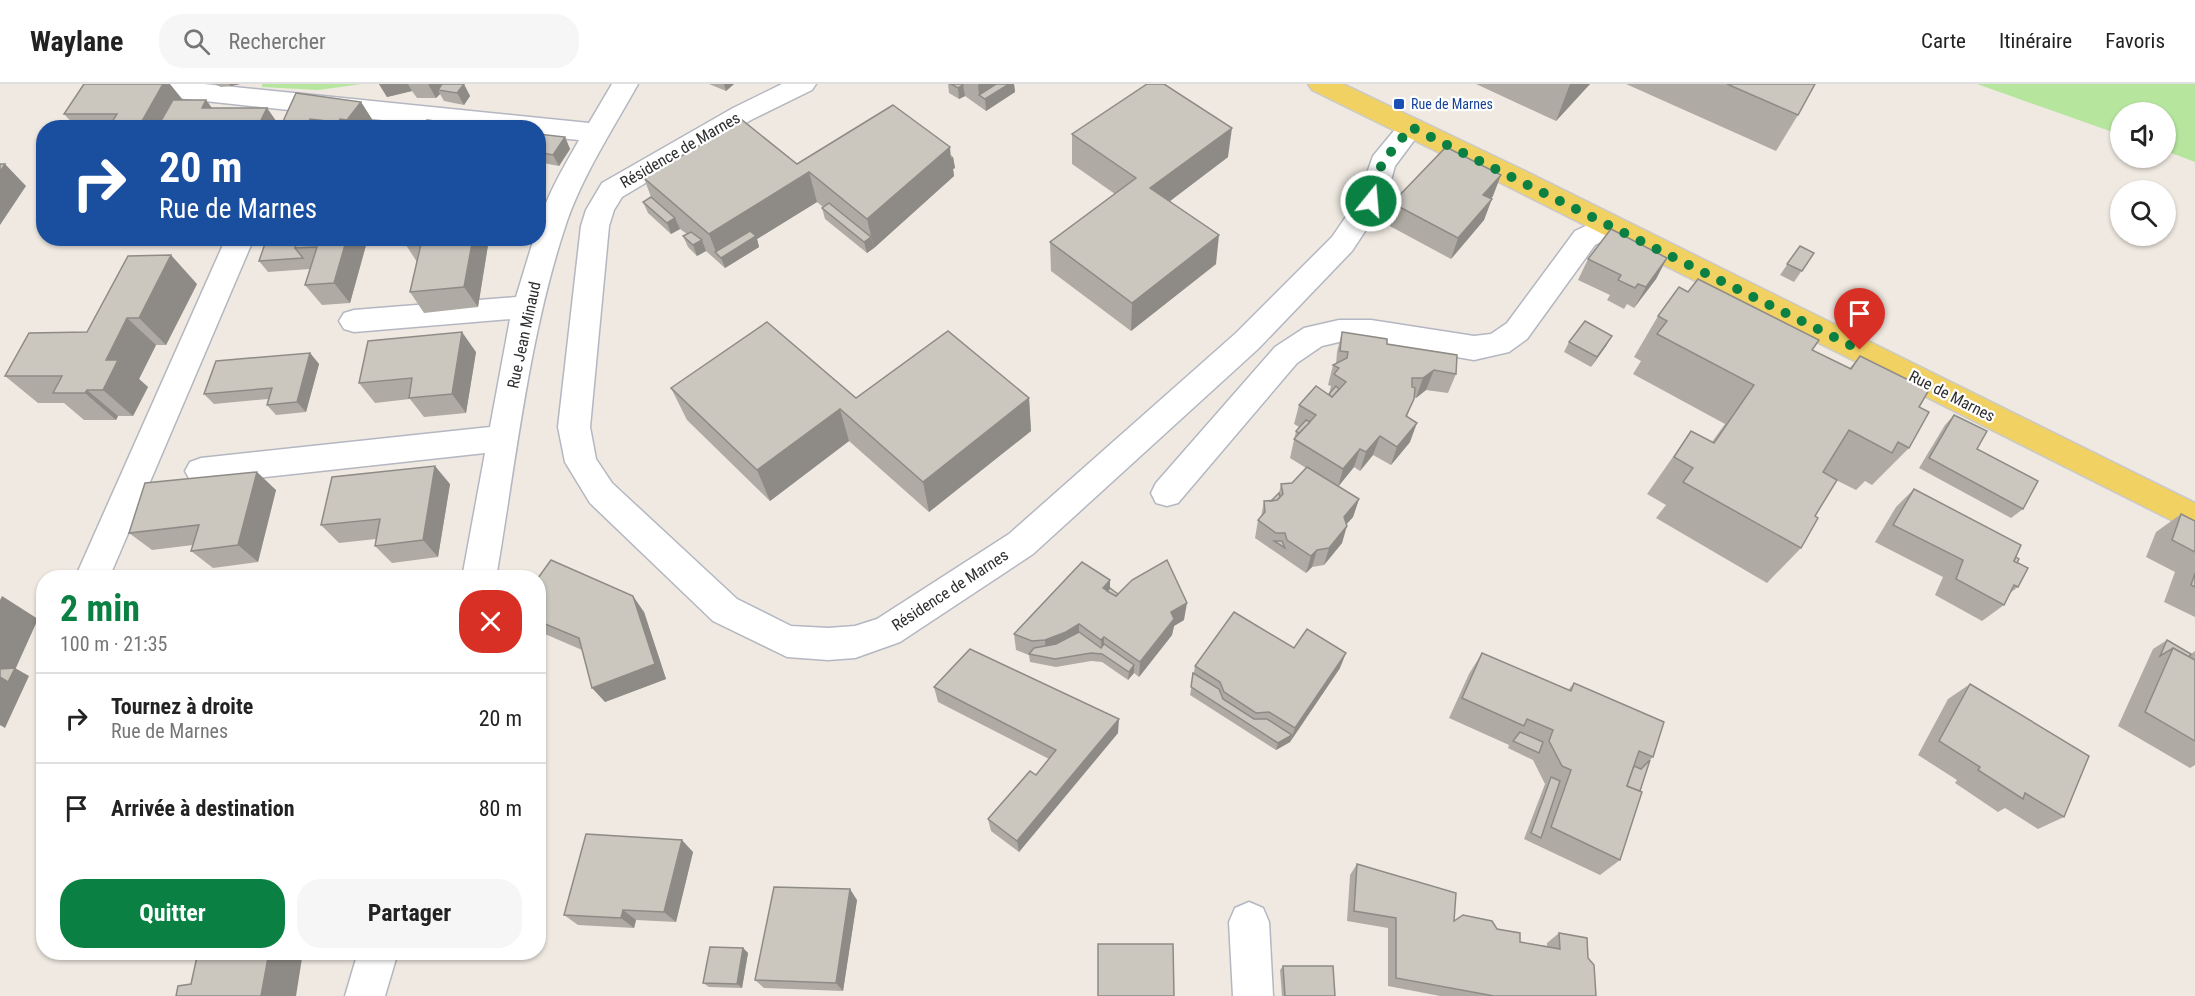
<!DOCTYPE html>
<html lang="fr">
<meta charset="utf-8">
<style>
:root{--surface:#fff;--page:#f6f6f6;--text:#222;--muted:#767676;--line:#e0e0e0;--accent:#0b8043}
body{margin:0;font-family:"Roboto Condensed",sans-serif;background:var(--page);color:var(--text);height:100vh;display:flex;flex-direction:column;font-size:22px;white-space:nowrap}
*{box-sizing:border-box;margin:0}
p{font-size:20px;color:var(--muted)}
.icon{flex:none;width:33px;height:33px;fill:none;stroke:currentColor;stroke-width:2;stroke-linecap:round;stroke-linejoin:round}
.map{position:relative;flex:1;overflow:hidden}
.side{position:absolute;left:36px;top:486px;width:510px;height:390px;display:flex;flex-direction:column;background:var(--surface);border-radius:24px;box-shadow:0 2px 4px #0004}
.side>*{flex:none}
.top-card{position:absolute;left:36px;top:36px;width:510px;height:126px;border-radius:24px;box-shadow:0 2px 4px #0004;background:#1a4fa0;color:#fff;overflow:hidden}
.controls{position:absolute;left:2110px;top:18px;display:grid;gap:12px}
.controls a{display:grid;place-items:center;width:66px;height:66px;border-radius:50%;background:var(--surface);box-shadow:0 2px 4px #0004;font-size:30px}
.pin{position:absolute;display:grid;place-items:center;width:51px;height:51px;color:#fff;margin:-62px -26px;border-radius:50% 50% 50% 0;rotate:-45deg;box-shadow:0 0 6px #0007}
.pin .icon{rotate:45deg}
.me{position:absolute;width:66px;margin:-33px;rotate:17deg;stroke-linejoin:round;filter:drop-shadow(0 0 4px #0008)}
.turn{display:flex;align-items:center;gap:21px;height:126px;padding:0 24px;font-size:27px}
.turn .icon{width:78px;height:78px;stroke-width:2.5}
.turn b{display:block;font-size:42px;line-height:51px}
.round{display:grid;place-items:center;flex:none;width:63px;height:63px;border-radius:24px;background:var(--page)}
.head{display:flex;align-items:center;justify-content:space-between;height:102px;padding:0 24px}
h1{font-size:36px;font-weight:700;line-height:45px;color:var(--accent)}
.cta{display:flex;gap:12px;margin-top:auto;padding:12px 24px}
.cta a{flex:1;height:69px;border-radius:24px;background:var(--accent);color:#fff;font-size:24px;font-weight:700;line-height:69px;text-align:center}
.cta a+a{background:var(--page);color:var(--text)}
ul{padding:0;list-style:none}
li{display:flex;align-items:center;gap:18px;height:90px;padding:0 24px;border-top:2px solid var(--line)}
li div{flex:1}
li b{display:block;font-size:22px}
li em{font-style:normal}
header{display:flex;align-items:center;gap:36px;box-sizing:border-box;height:84px;padding:0 30px;background:var(--surface);border-bottom:2px solid var(--line)}
header strong{font-size:28px}
nav{display:flex;gap:33px;margin-inline-start:auto;font-size:21px}
.search{width:420px;height:54px;background:var(--page);display:flex;align-items:center;gap:15px;box-sizing:border-box;padding:0 21px;border-radius:24px;color:var(--muted);font-size:22px}
.map>svg:first-child{display:block}
.green{fill:#b6e59e}
.lines{fill:none;stroke-linecap:round;stroke-linejoin:round}
.minor-casing{stroke:#b4b7c1;stroke-width:3}
.major-casing{stroke:#c9c9c9;stroke-width:3}
.minor{fill:#fff;fill-rule:evenodd}
.major{fill:#f2d163;fill-rule:evenodd}
.wall{fill:#afaba4}
.shaded-wall{fill:#8e8b86}
.building{fill:#cbc7bf;stroke:#8e8b86;stroke-width:1.5}
.route{stroke:#0b8043;stroke-width:10;stroke-dasharray:0 18}
.transit-dot{fill:#1a4fb4;stroke:#fff;stroke-width:2}
.labels{text-anchor:middle;dominant-baseline:central;stroke-width:4.5;stroke-linejoin:round;paint-order:stroke}
.far-transit-label{font-size:14px;fill:#164399;stroke:#fff;text-anchor:start}
.street-label{font-size:16px;fill:#2e2e2e;stroke:#fff}
</style>
<header>
<strong>Waylane</strong>
<div class="search"><svg class="icon" aria-label="search" viewBox="0 0 24 24"><circle cx="10" cy="10" r="6"/><path d="M15 15l6 6"/></svg>Rechercher</div>
<nav><a>Carte</a><a>Itinéraire</a><a>Favoris</a></nav>
</header>
<div class="map">
<svg width="2195" height="912" viewBox="0 0 2195 912">
<rect width="100%" height="100%" fill="#efe9e1"/>
<!-- green -->
<g class="green">
<path d="M262,0h100l-44,6 -56,-3z"/>
<path d="M1977,0h218v78l-29,-11v-39h-45v23z"/>
</g>
<g class="lines">
<!-- minor casing -->
<g class="minor-casing">
<g id="minor">
<path d="M107,0h97l385,39 23,-39h26c-25,45 -54,89 -71,137 -38,112 -51,240 -71,357h-34l23,-125 -284,31 -11,-4 -5,-9 5,-9 11,-4 289,-31 20,-108 -156,13 -10,-3 -5,-8 5,-8 10,-3 162,-13 18,-59h4c0,-30 26,-71 41,-98l-41,-4v-8h-81l-337,-36 -9,-2z"/>
<path d="M782,0h34l-4,6 -61,30 -129,77 -8,13 -5,16 -19,201 6,32 16,24 125,116 54,27 37,2 27,-2 22,-7 132,-85 227,-201 96,-96 26,-38 15,-43 29,-35 9,-3 9,3 4,6 -29,39 -10,35 -33,50 -94,98 -225,205 -133,88 -45,16 -27,2 -41,-3 -74,-36 -123,-118 -25,-41 -7,-35 23,-201 5,-16 16,-27 131,-75z"/>
<path d="M1609,131l10,3 4,7 -4,7 -24,13 -68,94 -18,13 -35,8 -103,-18h-32l-17,4 -25,17 -119,140 -11,3 -11,-3 -5,-10 5,-10 119,-136 29,-19 35,-8h32l103,16 17,-2 16,-11 68,-92z"/>
<path d="M226,154h28l-145,340h-34z"/>
<path d="M1249,818l14,6 6,14 4,74h-40l-4,-74 6,-14z"/>
<path d="M358,868h40l-13,44h-40z"/>
</g>
</g>
<!-- major casing -->
<g class="major-casing">
<path id="major" d="M1308,0h35l178,85 674,334v29l-694,-349 -189,-93z"/>
</g>
<!-- minor -->
<use href="#minor" class="minor"/>
<!-- major -->
<use href="#major" class="major"/>
</g>
<!-- wall -->
<g class="wall">
<path d="M214,0h26l-9,2 -10,1z"/>
<path d="M379,0h84l7,12 -6,9 -20,-4 -4,-7 -4,4h-19l-5,-7 -25,6z"/>
<path d="M709,0h25l-8,7z"/>
<path d="M948,0h66l1,8 -29,19 -21,-15 -6,3 -10,-6z"/>
<path d="M1476,0h114l-34,37z"/>
<path d="M1626,0h189l-17,31 -22,36z"/>
<path d="M182,16h24l6,8h55l13,19 81,-25 14,22 -3,4h-295l-13,-14z"/>
<path d="M538,50l27,3 5,12 -11,17 -16,-3 -5,6z"/>
<path d="M1072,50l156,23 -58,44 46,63 -85,67 -80,-60 -1,-29 65,-48 -43,-30z"/>
<path d="M951,71l2,2 2,11 -2,1 1,7 -80,72 -7,5 -42,-34 -3,-11 1,-1 -6,-5 -60,37 2,8 -34,21 -19,-17 -9,5 -9,-9 -5,-11 4,-2 -7,-5 -9,5 -23,-21 -5,-11 8,-5 -7,-19z"/>
<path d="M1493,112l-2,3 -7,21 -33,39 -65,-35 6,-21z"/>
<path d="M267,154h101l-18,65 -28,2 -17,-20 5,-16 -42,3 -9,-11z"/>
<path d="M489,155l-11,68 -54,6 -14,-21 7,-30 -11,-17z"/>
<path d="M1800,162l14,7 -20,29 -14,-7z"/>
<path d="M1667,174l-11,21 -22,29 -7,-4 -3,5 -17,-9 3,-5 -32,-15 10,-21z"/>
<path d="M197,200l-31,61h-10l-17,34 9,8 -15,29h-15l-2,4h-32l-20,-17h-26l-33,-27 82,-44z"/>
<path d="M1658,232l154,34 37,19 11,-13 59,51 -10,41 -37,37 -7,-4 -9,9 -20,-10 -21,36 -14,32 -34,35 -111,-65 10,-13 -19,-11 44,-63 21,11 13,-18 -92,-50 8,-13 -7,-4z"/>
<path d="M1342,248l45,12 69,30 -8,19 -22,-3 -10,8h-2l-7,19 3,25 -19,23 -18,-10 -13,16 -6,-4 -16,19 21,13 -6,18 -7,7 -4,19 -18,22 -12,2 -6,6 -51,-35 3,-18 3,-3 3,-16h7l8,-8 2,-9 11,-1 14,-15 -16,-10 6,-27 3,-4 -5,-3 5,-19 30,-11 2,-8 -3,-1 5,-20 3,-1 1,-12z"/>
<path d="M1612,252l-6,10 -15,21 -27,-15 5,-10z"/>
<path d="M476,268l-10,61 -42,4 -14,-18 -35,4 -16,-20z"/>
<path d="M310,269l9,11 -13,48 -30,3 -9,-10 1,-6 -54,5 -10,-10z"/>
<path d="M671,304l185,10h173l2,33 -102,81 -80,-71 -79,60 -83,-81z"/>
<path d="M1954,331l23,34 46,60 -12,9 -92,-50 26,-43z"/>
<path d="M450,400l-12,73 -46,6 -17,-17 1,-7 -37,4 -18,-18z"/>
<path d="M1914,405l102,68 1,6 1,24 -8,6 -6,12 -22,16 -47,-26 8,-18 -68,-35 21,-35z"/>
<path d="M276,406l-18,72 -45,6 -22,-17 2,-6 -41,5 -23,-17z"/>
<path d="M2181,430l14,7v96l-31,-15 11,-30 -29,-15 10,-25z"/>
<path d="M538,494l106,34 22,67 -61,23 -23,-52 -44,-19z"/>
<path d="M1110,504l8,6 66,26 -10,6 -2,9 -33,42 -5,-4 -6,7 -26,-18 -11,-1 -35,6 -26,-5 -1,-7 -13,-5 -2,-16z"/>
<path d="M2167,556l24,14 4,-3v114l-5,3 -72,-42 35,-77z"/>
<path d="M1294,564l46,20 -50,74 -14,8 -86,-55 5,-29z"/>
<path d="M1482,569l86,37 6,-7 79,74 -3,3 -10,31 -20,69 -20,15 -76,-36 21,-55 -12,-24 -25,-12 1,-3 -60,-27 20,-44z"/>
<path d="M1970,600l94,133 -26,12 -33,-21 -7,4 -43,-29 2,-3 -39,-25 30,-56z"/>
<path d="M934,603l184,46 -99,119 -28,-21 -3,-12 48,-44 13,-16 -111,-57z"/>
<path d="M693,768l-17,70 -40,-2 -2,8 -56,-3 -14,-10z"/>
<path d="M1357,780l97,57 43,8 23,13 27,4v-3l12,-10 29,25 8,38h-156l-52,-10v-58l-41,-7 3,-46z"/>
<path d="M857,816l-14,91 -79,-3 -9,-8z"/>
<path d="M743,864l5,5 -6,35 -33,-1 -6,-4z"/>
<path d="M1283,882l52,30h-53l-2,-26z"/>
</g>
<!-- shaded-wall -->
<g class="shaded-wall">
<path d="M163,0h7l13,16 -15,28h-30z"/>
<path d="M229,0h11l-9,2z"/>
<path d="M379,0h29l4,7 -25,6z"/>
<path d="M428,0h19l-9,6 2,4 -4,4z"/>
<path d="M464,0l6,12 -6,9 -7,-12z"/>
<path d="M724,0h10l-8,7z"/>
<path d="M979,0h35l1,8 -29,19 -1,-12 -6,-4 -1,-10z"/>
<path d="M1570,0h20l-34,37z"/>
<path d="M963,1l2,11 -6,3 -1,-11z"/>
<path d="M206,16l16,22 -20,-14z"/>
<path d="M361,18l14,22 -3,4h-20l-5,-8z"/>
<path d="M267,24l14,20h-24z"/>
<path d="M310,35l6,9h-9z"/>
<path d="M340,35l6,9h-10z"/>
<path d="M1232,44l-4,29 -79,60 1,-29z"/>
<path d="M565,53l5,12 -11,17 -6,-11z"/>
<path d="M950,63l1,11 2,-1 2,11 -2,1 1,7 -80,72 -7,-29z"/>
<path d="M538,71l5,8 -5,6z"/>
<path d="M5,80l21,22 -26,39v-53z"/>
<path d="M809,88l8,30 -60,37 2,8 -34,21 -4,-10 -5,-6 -7,-18z"/>
<path d="M1501,91l-8,21 -18,20 8,-21z"/>
<path d="M1492,115l-8,21 -33,39 7,-21z"/>
<path d="M675,134l5,11 -9,5 -4,-11z"/>
<path d="M1219,151l-3,29 -85,67 1,-28z"/>
<path d="M871,153l3,11 -7,5 -3,-11z"/>
<path d="M347,154h21l-18,65 -16,-20z"/>
<path d="M473,154h16v1l-11,68 -14,-20z"/>
<path d="M702,156l4,11 -9,5 -4,-11z"/>
<path d="M171,171l26,29 -31,61 -27,-27z"/>
<path d="M1667,174l-11,21 -22,29 12,-21z"/>
<path d="M127,234l29,27 -17,34 9,8 -15,29 -30,-26 3,-30z"/>
<path d="M462,248l14,20 -10,61 -14,-19z"/>
<path d="M1612,252l-6,10 -15,21 6,-10z"/>
<path d="M310,269l9,11 -13,48 -9,-10z"/>
<path d="M1434,286l-8,20 -10,8 7,-20z"/>
<path d="M87,306l31,26 -2,4 -31,-27z"/>
<path d="M1029,314l2,33 -102,81 -6,-30z"/>
<path d="M840,325l9,32 -79,60 -13,-31z"/>
<path d="M1417,339l-7,19 -19,23 6,-18z"/>
<path d="M1380,352l-7,19 -13,16 6,-19z"/>
<path d="M1360,365l-6,18 -16,20 5,-18z"/>
<path d="M435,382l15,18 -12,73 -15,-17z"/>
<path d="M257,388l19,18 -18,72 -20,-17z"/>
<path d="M1359,415l-6,18 -15,17 6,-17z"/>
<path d="M1347,442l-5,17 -18,22 5,-17z"/>
<path d="M1317,466l-5,17 -6,6 5,-17z"/>
<path d="M1110,496v17l-7,-9z"/>
<path d="M2,512l36,23 -23,51v-2l14,8 -24,52 -5,-3v-125z"/>
<path d="M633,512l11,16 22,67 -61,23 -13,-14z"/>
<path d="M1187,519l-3,17 -10,6 -2,9 -33,42 1,-15 31,-50z"/>
<path d="M1079,540v16l-33,15 -1,-15z"/>
<path d="M1104,553v15l-2,3 -1,-15z"/>
<path d="M1346,569l-6,15 -50,74 5,-14z"/>
<path d="M1134,581v8l-6,7 1,-8z"/>
<path d="M1119,635l-1,14 -99,119 -2,-11z"/>
<path d="M1292,651l-2,7 -14,8 2,-7z"/>
<path d="M682,756l11,12 -17,70 -12,-10z"/>
<path d="M850,805l7,11 -14,91 -7,-8z"/>
<path d="M623,826l13,10 -2,8 -13,-10z"/>
<path d="M743,864l5,5 -6,35 -5,-4z"/>
<path d="M269,868h34l-7,44h-35z"/>
</g>
<!-- building -->
<g class="building">
<path d="M84,0h79l-25,44h-30l9,-14h-53z"/>
<path d="M442,0h22l-7,9 -19,-3z"/>
<path d="M951,0h12v1l-5,3z"/>
<path d="M996,0h13l-24,15 -6,-4z"/>
<path d="M1147,0h17l68,44 -82,60 69,47 -87,68 -82,-61 86,-64 -64,-44z"/>
<path d="M1727,0h88l-17,31z"/>
<path d="M296,9l65,9 -14,18 -7,-1 -4,9h-12l4,-7 -18,-2 -3,9h-27z"/>
<path d="M173,16h33l-4,8h65l-10,20h-100z"/>
<path d="M893,21l57,42 -83,72 -58,-47 -100,62 -65,-56 98,-58 55,44z"/>
<path d="M427,36l61,8h-65z"/>
<path d="M538,50l27,3 -12,18 -15,-3z"/>
<path d="M1446,63l55,28 -18,20 9,4 -34,39 -66,-35z"/>
<path d="M0,80h5l-5,8z"/>
<path d="M651,113l24,21 -8,5 -24,-21z"/>
<path d="M829,119l42,34 -7,5 -42,-34z"/>
<path d="M1611,145l56,29 -21,29 -8,-3 -3,4 -17,-8 3,-5 -33,-16z"/>
<path d="M750,147l6,5 -35,22 -6,-6z"/>
<path d="M691,148l11,8 -9,5 -10,-9z"/>
<path d="M267,154h32l-4,10 8,10 -44,3z"/>
<path d="M299,154h48l-13,45 -29,2 12,-38 -22,1z"/>
<path d="M407,154h66l-9,49 -54,5 11,-48 -15,1z"/>
<path d="M1800,162l14,7 -12,18 -15,-7z"/>
<path d="M171,171l-32,63h-12l-21,42h12l-15,30h-16l-2,3h-32l9,-17h-57l24,-43 58,-1 41,-76z"/>
<path d="M1698,195l121,61 -7,10 39,19 9,-13 69,34 -10,17 10,5 -20,36 -11,-6 -6,11 -43,-23 -26,42 14,8 -22,36 3,2 -17,30 -118,-66 10,-14 -19,-11 17,-26 23,12 40,-58 -97,-51 10,-13 -9,-5 21,-29 9,5z"/>
<path d="M1585,237l27,15 -15,21 -28,-15z"/>
<path d="M767,238l89,76 92,-67 81,67 -106,84 -83,-73 -83,61 -86,-82z"/>
<path d="M462,248l-10,62 -43,4 3,-20 -53,5 9,-42z"/>
<path d="M1342,248l45,7v5l70,11 -1,19 -22,-4 -11,8h-11v9l3,1 -1,11 -8,17 11,7 -20,24 -17,-11 -14,16 -6,-3 -17,20 -49,-30 22,-24 -17,-10 17,-19 16,11 14,-15 -12,-8 5,-6 -6,-3 14,-7 1,-6 -8,-1z"/>
<path d="M310,269l-13,49 -30,3 5,-17 -68,6 12,-33z"/>
<path d="M1336,302l3,3 -7,8 -3,-3z"/>
<path d="M1954,331l33,16 -10,18 61,32 -15,28 -94,-51z"/>
<path d="M1306,336l4,2 -11,11 -3,-2z"/>
<path d="M435,382l-12,74 -48,6 5,-27 -59,6 11,-48z"/>
<path d="M1307,383l52,32 -15,18 3,9 -18,22 -12,2 -6,6 -24,-16 -2,-7h-9l-18,-13 7,-8 -1,-11 13,-1 6,-6 -2,-10 11,-1z"/>
<path d="M257,388l-19,73 -47,6 8,-26 -70,8 16,-50z"/>
<path d="M1914,405l107,56 -7,16 14,7 -10,19 -4,-2 -10,20 -48,-26 7,-19 -70,-35z"/>
<path d="M1279,409l1,4 -3,3 -6,1z"/>
<path d="M2181,430l14,7v31l-23,-12z"/>
<path d="M1274,457h8l3,7z"/>
<path d="M2016,473l3,2 -2,4 -3,-2z"/>
<path d="M551,476l82,36 22,68 -63,24 -13,-50 -41,-17v-43z"/>
<path d="M1167,476l20,43 -16,9 3,7 -34,43 -36,-25 -3,3 -22,-16 -13,8 -21,8 -13,1 -18,-7 68,-72 28,18 -7,8 13,8 16,-16z"/>
<path d="M2195,489v14l-4,-2z"/>
<path d="M1110,504l8,6 -2,2 -9,-5z"/>
<path d="M1234,528l60,36 13,-19 39,24 -51,75 -26,-16 -13,1 -32,-21 -4,-10 -25,-16z"/>
<path d="M1079,548l22,16 3,-4 30,21 -5,7 -27,-18 -11,-1 -36,6 -26,-5 5,-6 22,-4z"/>
<path d="M2167,556l24,14 -2,3 -16,-9 -13,8z"/>
<path d="M2173,564l22,12v81l-50,-29z"/>
<path d="M970,565l149,70 -102,122 -29,-22 42,-48 6,4 20,-25 -122,-63z"/>
<path d="M1482,569l89,38 3,-8 90,39 -11,35 -14,-6 -12,35 15,6 -22,68 -69,-33 20,-57 -9,-4 -13,-25 4,-11 -26,-11 -3,7 -62,-28z"/>
<path d="M15,584l-7,14 -8,-5v-8z"/>
<path d="M1193,589l26,16 4,10 31,20h13l25,16 -14,8 -87,-56z"/>
<path d="M1970,600l119,72 -25,61 -39,-24 -2,6 -45,-29 2,-3 -41,-26z"/>
<path d="M1520,648l23,10 -4,11 -26,-12z"/>
<path d="M1650,676l-10,31 -13,-5 7,-20 7,3z"/>
<path d="M1551,693l9,4 -19,57 -10,-5z"/>
<path d="M586,750l96,6 -18,72 -41,-2 -2,8 -57,-3z"/>
<path d="M1357,780l99,29 -2,28 9,-6 29,6 5,8 23,4v9l40,7 -1,-16 28,5 1,20 6,7 2,31h-102l-98,-18v-60l-42,-7z"/>
<path d="M774,803l76,2 -14,94 -81,-3z"/>
<path d="M1098,860h75l1,52h-76z"/>
<path d="M710,863l33,1 -6,36 -34,-1z"/>
<path d="M198,868h71l-8,44h-85l2,-10 13,-2z"/>
<path d="M1283,882h50l2,30h-50z"/>
</g>
<g class="lines">
<!-- route -->
<path class="route" d="M1371,117l11,-38 29,-36 449,223"/>
</g>
<!-- markers -->
<rect class="transit-dot" x="1393" y="14" width="12" height="12" rx="3"/>
<g class="labels">
<!-- far-transit labels -->
<g class="far-transit-label">
<text x="1411" y="20">Rue de Marnes</text>
</g>
<!-- street labels -->
<g class="street-label">
<text transform="translate(680 66) rotate(-30)">Résidence de Marnes</text>
<text transform="translate(524 251) rotate(-78)">Rue Jean Minaud</text>
<text transform="translate(1952 312) rotate(27)">Rue de Marnes</text>
<text transform="translate(950 506) rotate(-33)">Résidence de Marnes</text>
</g>
</g>
</svg>
<div class="controls">
<a><svg class="icon" aria-label="sound" viewBox="0 0 24 24"><path d="M4 9h4l5-4v14l-5-4H4zM17 9q2 3 0 6"/></svg></a>
<a><svg class="icon" aria-label="search" viewBox="0 0 24 24"><circle cx="10" cy="10" r="6"/><path d="M15 15l6 6"/></svg></a>
</div>
<div class="pin" style="left:1860px;top:266px;background:#d93025"><svg class="icon" aria-label="arrive" viewBox="0 0 24 24"><path d="M6 21V4h12l-3 4 3 4H6"/></svg></div>
<svg class="me" style="left:1371px;top:117px" viewBox="-20 -20 40 40"><circle r="17" fill="#0b8043" stroke="#fff" stroke-width="3"/><path d="M0-11L8 9 0 5-8 9z" fill="#fff"/></svg>
<div class="top-card">
<div class="turn"><svg class="icon" aria-label="right" viewBox="0 0 24 24"><path d="M7 20v-9h11M14 6l5 5-5 5"/></svg><div><b>20 m</b>Rue de Marnes</div></div>
</div>
<section class="side">
<div class="head"><div><h1>2 min</h1><p>100 m · 21:35</p></div><a class="round" style="background:#d93025;color:#fff"><svg class="icon" aria-label="close" viewBox="0 0 24 24"><path d="M6 6l12 12M18 6L6 18"/></svg></a></div>
<ul>
<li><svg class="icon" aria-label="right" viewBox="0 0 24 24"><path d="M7 20v-9h11M14 6l5 5-5 5"/></svg><div><b>Tournez à droite</b><p>Rue de Marnes</p></div><em>20 m</em></li>
<li><svg class="icon" aria-label="arrive" viewBox="0 0 24 24"><path d="M6 21V4h12l-3 4 3 4H6"/></svg><div><b>Arrivée à destination</b></div><em>80 m</em></li>
</ul>
<div class="cta"><a>Quitter</a><a>Partager</a></div>
</section>
</div>
